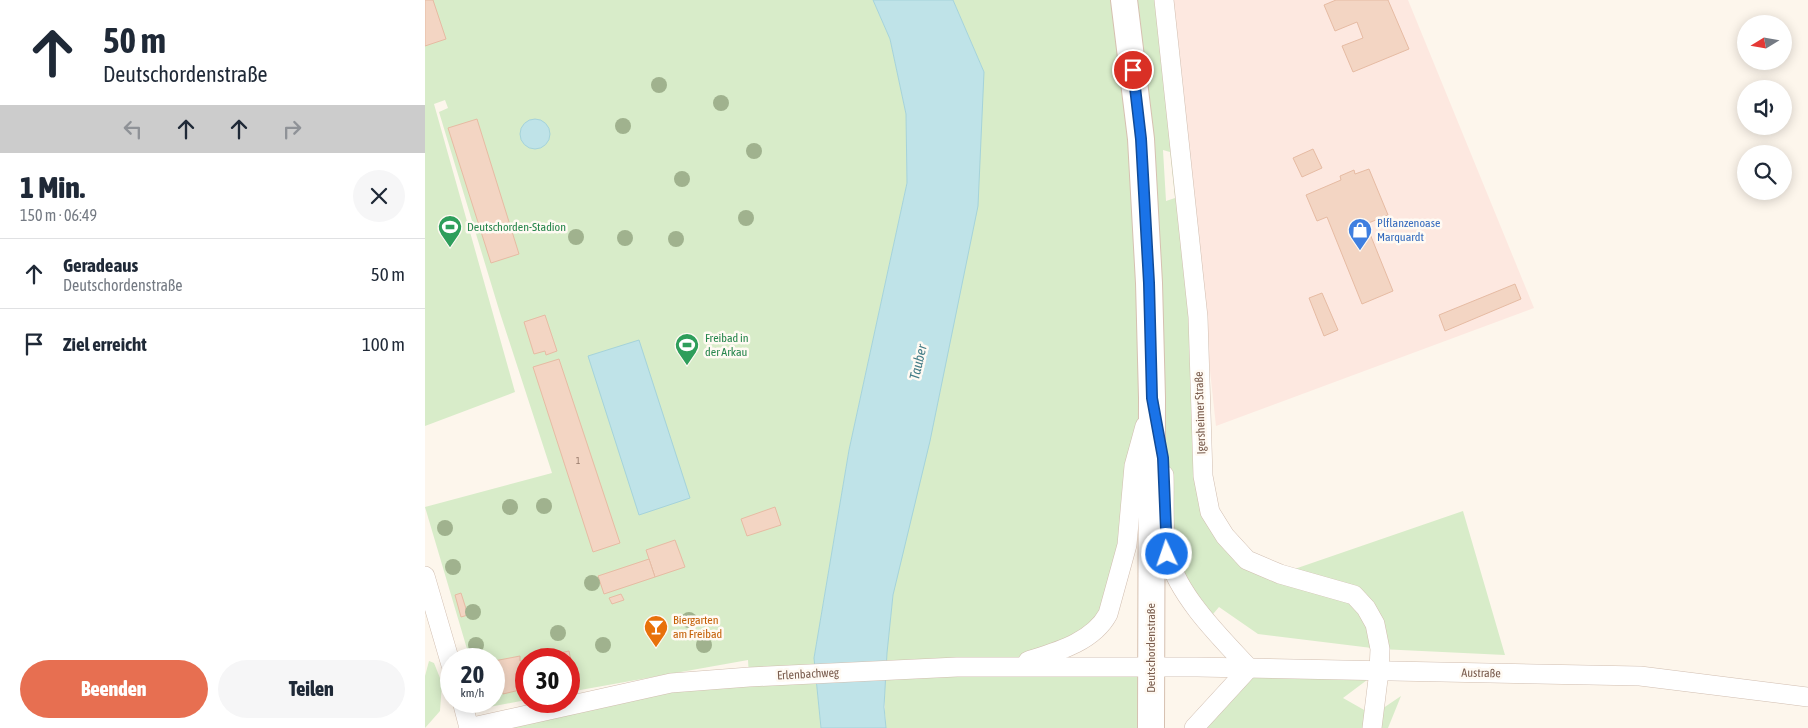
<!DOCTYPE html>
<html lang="de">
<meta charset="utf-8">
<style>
:root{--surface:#fff;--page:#f6f6f7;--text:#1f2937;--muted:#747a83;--line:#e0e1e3;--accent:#e76f51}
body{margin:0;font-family:"Asap Condensed",sans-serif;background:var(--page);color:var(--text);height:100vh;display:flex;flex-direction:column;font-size:19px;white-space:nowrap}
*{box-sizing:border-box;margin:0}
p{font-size:16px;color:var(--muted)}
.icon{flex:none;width:28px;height:28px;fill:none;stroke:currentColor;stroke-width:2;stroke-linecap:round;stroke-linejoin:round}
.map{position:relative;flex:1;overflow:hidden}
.sheet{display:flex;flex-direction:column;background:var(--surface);width:425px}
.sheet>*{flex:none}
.banner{background:#fff;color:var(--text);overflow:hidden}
.needle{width:32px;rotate:259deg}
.fabs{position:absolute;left:1312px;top:15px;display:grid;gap:10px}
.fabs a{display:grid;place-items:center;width:55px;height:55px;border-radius:50%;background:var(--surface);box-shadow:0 2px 12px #0003;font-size:25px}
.speed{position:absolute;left:15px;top:648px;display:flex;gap:10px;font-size:25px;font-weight:700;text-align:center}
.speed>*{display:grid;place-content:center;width:65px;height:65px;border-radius:50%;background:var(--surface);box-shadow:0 2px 12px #0003;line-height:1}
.speed small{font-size:12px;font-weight:400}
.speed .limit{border:8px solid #d22;background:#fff;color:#111}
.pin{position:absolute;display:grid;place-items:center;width:42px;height:42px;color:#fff;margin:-21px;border:2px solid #fff;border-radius:50%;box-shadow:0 1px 5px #0007}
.me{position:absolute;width:55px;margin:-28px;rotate:357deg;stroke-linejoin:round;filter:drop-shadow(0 0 4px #0008)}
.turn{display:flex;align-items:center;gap:18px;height:105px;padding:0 20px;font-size:22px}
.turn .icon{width:65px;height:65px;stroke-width:2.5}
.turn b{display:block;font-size:35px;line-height:42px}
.lanes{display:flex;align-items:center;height:48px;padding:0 20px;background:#0003;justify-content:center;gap:25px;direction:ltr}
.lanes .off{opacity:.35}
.round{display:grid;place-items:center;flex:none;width:52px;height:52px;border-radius:26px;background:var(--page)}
.summary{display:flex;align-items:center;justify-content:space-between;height:85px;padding:0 20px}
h1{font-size:30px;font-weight:800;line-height:38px}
.action{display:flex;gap:10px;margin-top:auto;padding:10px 20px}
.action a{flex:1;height:58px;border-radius:30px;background:var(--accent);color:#fff;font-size:20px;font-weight:800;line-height:58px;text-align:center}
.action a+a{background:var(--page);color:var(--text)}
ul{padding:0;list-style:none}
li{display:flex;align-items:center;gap:15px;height:70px;padding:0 20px;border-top:1px solid var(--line)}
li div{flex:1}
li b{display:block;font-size:19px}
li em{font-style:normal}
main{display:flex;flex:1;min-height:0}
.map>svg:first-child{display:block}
.commercial{fill:#fde8e0}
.green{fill:#d8ecc9;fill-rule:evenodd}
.water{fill:#bfe3e8;stroke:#a5d3da}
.building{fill:#f3d5c3;stroke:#e6bba3}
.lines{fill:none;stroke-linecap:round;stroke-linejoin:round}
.street-casing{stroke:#d1beb0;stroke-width:20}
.secondary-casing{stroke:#d6c0b0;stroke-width:28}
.street{stroke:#fff;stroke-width:19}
.secondary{stroke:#fff;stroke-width:26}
.tree{fill:#a0b28e}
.route-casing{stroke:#114b97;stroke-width:12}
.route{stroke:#1a73e8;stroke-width:9}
.labels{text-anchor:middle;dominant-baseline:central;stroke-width:5;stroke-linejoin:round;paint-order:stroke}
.number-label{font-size:10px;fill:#987a6a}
.shop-label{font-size:12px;fill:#366cbe;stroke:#fffaf3;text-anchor:start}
.leisure-label{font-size:12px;fill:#27864d;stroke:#fffaf3;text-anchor:start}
.street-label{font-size:12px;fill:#7a5c4d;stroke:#fffaf3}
.food-label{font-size:12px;fill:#c56008;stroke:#fffaf3;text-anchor:start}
.water-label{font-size:14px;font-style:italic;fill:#437c86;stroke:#fffaf3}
</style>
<main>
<section class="sheet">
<div class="banner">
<div class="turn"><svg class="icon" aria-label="ahead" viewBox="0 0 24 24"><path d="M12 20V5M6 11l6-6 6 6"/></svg><div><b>50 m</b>Deutschordenstraße</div></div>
<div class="lanes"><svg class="icon off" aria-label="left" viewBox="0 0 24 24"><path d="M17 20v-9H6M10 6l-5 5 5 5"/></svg><svg class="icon" aria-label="ahead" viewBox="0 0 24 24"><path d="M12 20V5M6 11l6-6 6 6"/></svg><svg class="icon" aria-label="ahead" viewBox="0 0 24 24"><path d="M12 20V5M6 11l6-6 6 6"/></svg><svg class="icon off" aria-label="right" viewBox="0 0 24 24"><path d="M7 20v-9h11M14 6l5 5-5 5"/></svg></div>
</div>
<div class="summary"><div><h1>1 Min.</h1><p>150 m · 06:49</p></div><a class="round"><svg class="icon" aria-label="close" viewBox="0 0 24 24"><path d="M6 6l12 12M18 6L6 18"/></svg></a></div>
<ul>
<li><svg class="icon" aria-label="ahead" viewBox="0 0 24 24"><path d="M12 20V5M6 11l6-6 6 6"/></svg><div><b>Geradeaus</b><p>Deutschordenstraße</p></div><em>50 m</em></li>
<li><svg class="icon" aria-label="arrive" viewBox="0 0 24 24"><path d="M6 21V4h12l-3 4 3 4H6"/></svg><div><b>Ziel erreicht</b></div><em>100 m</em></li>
</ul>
<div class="action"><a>Beenden</a><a>Teilen</a></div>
</section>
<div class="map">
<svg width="1383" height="728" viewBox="0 0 1383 728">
<rect width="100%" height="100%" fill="#fdf6ec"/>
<!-- commercial -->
<path class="commercial" d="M745,0h238l126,308 -318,118z"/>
<!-- green -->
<g class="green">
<path d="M0,0h448l17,39 16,75 1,69 -58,267 -35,208 7,70h-353l281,-51 -1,-17 -179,32v-33h-43v41l-42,8 -2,-7h12v-42h-24l-45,-152 127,-34 -52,-160 -61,-201 9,-4 -3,-8 -11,4 81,288 -90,34z"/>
<path d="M528,0h211l39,476 22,60 55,38 183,-63 42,144 -125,-6 -122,-15 -39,-27 -11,13 -31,-37 -25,-183 -50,224 -89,42 139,1 -1,61h-265c-4,-44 2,-89 7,-133l91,-523zM738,150l7,2 5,46 -9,3z"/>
<path d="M4,661l5,2 8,20 -2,28 -15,17v-52z"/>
<path d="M824,668l130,3 -36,27 30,17 28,-19 -13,32h-194z"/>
</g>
<!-- water -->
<g class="water">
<path d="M448,0h80l31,72 -6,134 -48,235 -37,154 -6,58 -3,54 2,21h-65l-7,-70 35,-208 58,-267 -1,-69 -16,-75z"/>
<circle cx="110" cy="134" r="15"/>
<path d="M214,340l51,158 -51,17 -51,-159z"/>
</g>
<!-- building -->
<g class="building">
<path d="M0,0h8l13,39 -21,7z"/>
<path d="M911,0h52l21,49 -56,23 -11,-26 21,-8 -6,-16 -22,9 -11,-26z"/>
<path d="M52,119l42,135 -28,9 -43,-135z"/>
<path d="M888,149l9,19 -20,9 -9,-19z"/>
<path d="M944,169l19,46 -22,9 27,67 -31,13 -35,-87 -10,4 -11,-26 35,-15 -1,-4 14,-6 1,4z"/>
<path d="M1090,284l6,15 -76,32 -6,-16z"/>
<path d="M897,293l16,37 -14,6 -15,-38z"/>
<path d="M120,315l12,36 -11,4 -1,-4 -11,3 -10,-32z"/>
<path d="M134,359l61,184 -27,9 -60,-185z"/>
<path d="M350,507l6,18 -34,11 -6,-17z"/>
<path d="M250,540l10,27 -30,10 -9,-27z"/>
<path d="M224,559l6,18 -51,17 -6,-18z"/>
<path d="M36,593l7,22 -7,2 -6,-22z"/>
<path d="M196,594l3,6 -12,4 -3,-6z"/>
<path d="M144,651l2,10 -2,1v-3h-38z"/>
<path d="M95,656v5l6,-1v32l-2,-3 -21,5 -4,-21 -5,1v-13z"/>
</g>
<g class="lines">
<!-- street casing -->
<g class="street-casing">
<g id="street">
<path d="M739,0l34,317 5,159 7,36 15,24 22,24 33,14 74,21 12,13 9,16 5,25 -1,22 -7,57"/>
<path d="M739,475c1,23 -2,60 4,81 11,41 53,82 81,112"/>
<path d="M0,576l26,89"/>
<path d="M603,661c28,-9 65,-19 80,-47l19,-69 7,-79 11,-40"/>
<path d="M37,701l7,27"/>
<path d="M43,728l203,-45 78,-6 208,-10h240l443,9 168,21"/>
<path d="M769,728l55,-60"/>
</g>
</g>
<!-- secondary casing -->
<g class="secondary-casing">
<path id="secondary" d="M699,0l17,139 8,144 3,115 -1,330"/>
</g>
<!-- street -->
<use href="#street" class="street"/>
<!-- secondary -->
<use href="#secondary" class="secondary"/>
</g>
<!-- trees -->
<g class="tree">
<circle cx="234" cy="85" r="8"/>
<circle cx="296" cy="103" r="8"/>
<circle cx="198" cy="126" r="8"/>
<circle cx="329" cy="151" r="8"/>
<circle cx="257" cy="179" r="8"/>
<circle cx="321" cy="218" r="8"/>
<circle cx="151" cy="237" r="8"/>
<circle cx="200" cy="238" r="8"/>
<circle cx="251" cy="239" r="8"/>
<circle cx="119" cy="506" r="8"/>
<circle cx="85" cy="507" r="8"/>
<circle cx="20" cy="528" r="8"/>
<circle cx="28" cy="567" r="8"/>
<circle cx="167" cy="583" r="8"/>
<circle cx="48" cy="612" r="8"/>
<circle cx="264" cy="620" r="8"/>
<circle cx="232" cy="625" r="8"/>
<circle cx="133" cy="633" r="8"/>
<circle cx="51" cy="645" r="8"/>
<circle cx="178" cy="645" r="8"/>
<circle cx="279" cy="645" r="8"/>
</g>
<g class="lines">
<!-- route casing -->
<g class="route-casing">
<path id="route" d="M708,70l8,69 8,144 3,115 11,60 4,96"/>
</g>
<!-- route -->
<use href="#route" class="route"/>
</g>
<!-- icons -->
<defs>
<g id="stadium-pin" transform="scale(1.25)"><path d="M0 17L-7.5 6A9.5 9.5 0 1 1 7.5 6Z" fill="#2e9e5b" stroke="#fffaf3"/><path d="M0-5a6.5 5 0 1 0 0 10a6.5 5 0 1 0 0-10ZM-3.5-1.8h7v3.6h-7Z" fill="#fff"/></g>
<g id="shop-pin" transform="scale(1.25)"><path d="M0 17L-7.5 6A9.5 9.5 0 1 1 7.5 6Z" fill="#3f7fe0" stroke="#fffaf3"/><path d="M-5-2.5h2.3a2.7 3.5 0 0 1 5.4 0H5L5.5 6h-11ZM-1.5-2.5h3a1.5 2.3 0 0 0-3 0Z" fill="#fff"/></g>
<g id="bar-pin" transform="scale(1.25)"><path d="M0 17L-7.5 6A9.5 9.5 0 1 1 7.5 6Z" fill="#e8710a" stroke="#fffaf3"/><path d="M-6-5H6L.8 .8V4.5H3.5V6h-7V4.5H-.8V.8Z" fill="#fff"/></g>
</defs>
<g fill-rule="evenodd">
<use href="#stadium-pin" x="25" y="227"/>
<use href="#shop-pin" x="935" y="230"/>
<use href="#stadium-pin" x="262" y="345"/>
<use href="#bar-pin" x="231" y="627"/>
</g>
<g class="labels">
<!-- number labels -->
<g class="number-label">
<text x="153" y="460">1</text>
</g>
<!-- shop labels -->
<g class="shop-label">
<text x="952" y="223">Plflanzenoase<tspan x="952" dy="14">Marquardt</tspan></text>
</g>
<!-- leisure labels -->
<g class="leisure-label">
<text x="42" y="227">Deutschorden-Stadion</text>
<text x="280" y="338">Freibad in<tspan x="280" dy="14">der Arkau</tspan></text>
</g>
<!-- street labels -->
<g class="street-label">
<text transform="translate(775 413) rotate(-92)">Igersheimer Straße</text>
<text transform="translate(726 648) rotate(-90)">Deutschordenstraße</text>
<text transform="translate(1056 673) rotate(1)">Austraße</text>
<text transform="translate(383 674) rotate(-3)">Erlenbachweg</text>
</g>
<!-- food labels -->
<g class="food-label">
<text x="248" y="620">Biergarten<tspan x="248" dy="14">am Freibad</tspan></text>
</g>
<!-- water labels -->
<g class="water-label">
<text transform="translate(493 362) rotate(-77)">Tauber</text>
</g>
</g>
</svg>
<div class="fabs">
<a><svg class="needle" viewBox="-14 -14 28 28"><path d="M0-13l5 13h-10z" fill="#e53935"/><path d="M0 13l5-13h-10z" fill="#747a83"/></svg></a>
<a><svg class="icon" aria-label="sound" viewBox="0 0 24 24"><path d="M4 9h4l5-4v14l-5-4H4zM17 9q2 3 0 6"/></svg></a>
<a><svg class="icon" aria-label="search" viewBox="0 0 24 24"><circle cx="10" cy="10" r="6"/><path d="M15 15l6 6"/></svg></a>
</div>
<div class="speed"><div>20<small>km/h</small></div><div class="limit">30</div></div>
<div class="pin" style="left:708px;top:70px;background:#d93025"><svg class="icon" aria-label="arrive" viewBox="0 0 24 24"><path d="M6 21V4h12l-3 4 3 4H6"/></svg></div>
<svg class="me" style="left:742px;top:554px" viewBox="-20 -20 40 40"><circle r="17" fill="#1a73e8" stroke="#fff" stroke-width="3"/><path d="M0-11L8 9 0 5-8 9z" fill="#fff"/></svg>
</div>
</main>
